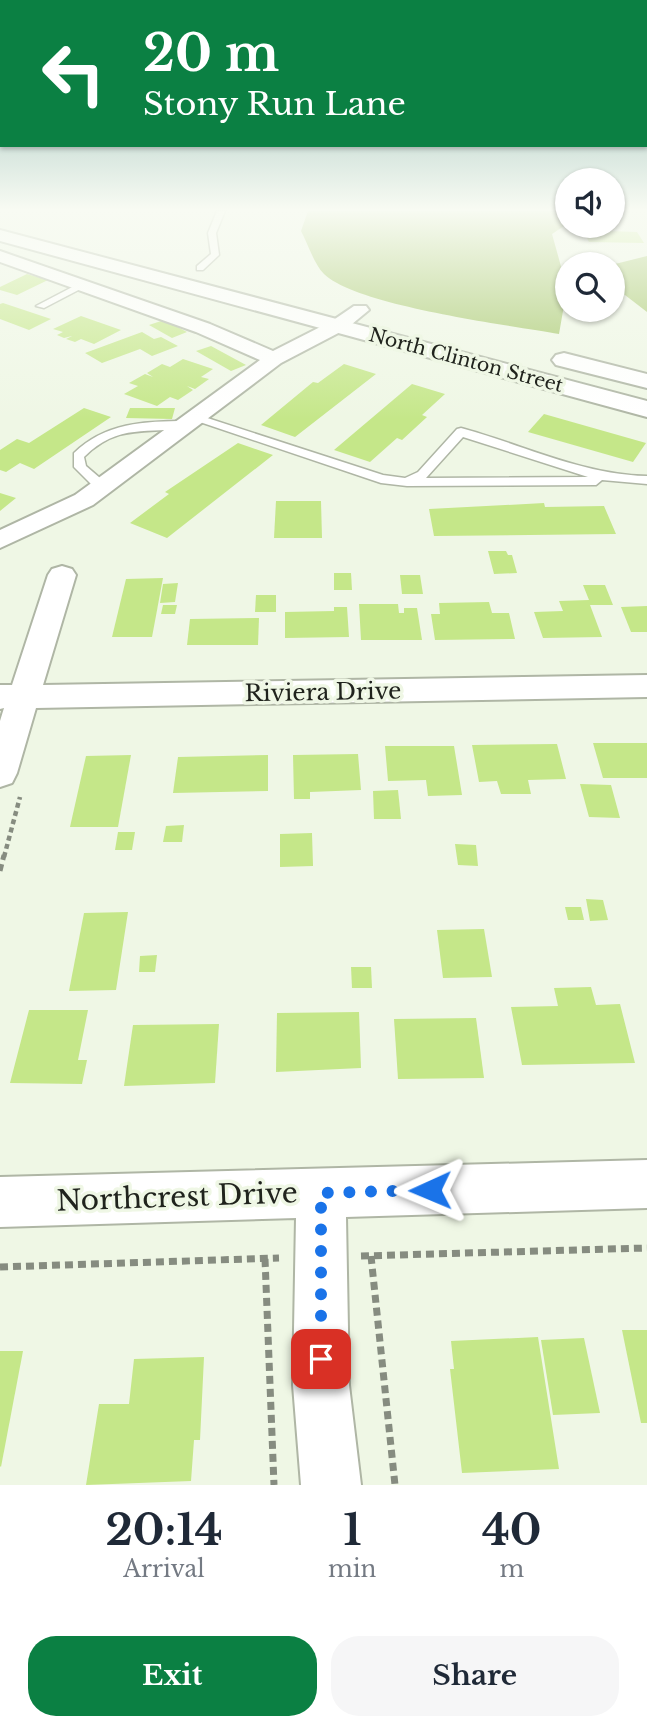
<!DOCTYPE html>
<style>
:root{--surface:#fff;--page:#f6f6f7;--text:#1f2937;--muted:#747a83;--accent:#0b8043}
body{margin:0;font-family:"Libre Baskerville",serif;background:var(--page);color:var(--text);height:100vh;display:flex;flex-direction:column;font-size:26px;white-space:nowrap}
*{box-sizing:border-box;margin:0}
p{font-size:23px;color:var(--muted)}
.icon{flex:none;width:38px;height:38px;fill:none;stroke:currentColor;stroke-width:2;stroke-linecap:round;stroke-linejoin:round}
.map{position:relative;height:1485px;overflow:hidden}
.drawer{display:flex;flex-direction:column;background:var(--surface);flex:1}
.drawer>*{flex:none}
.banner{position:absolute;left:0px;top:0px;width:648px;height:147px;box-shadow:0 2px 5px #0004;background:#0b8043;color:#fff;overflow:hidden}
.tools{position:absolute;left:555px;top:168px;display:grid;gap:14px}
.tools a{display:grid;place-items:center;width:70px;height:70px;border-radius:50%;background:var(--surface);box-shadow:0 2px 5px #0004;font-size:35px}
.pin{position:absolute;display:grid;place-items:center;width:60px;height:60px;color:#fff;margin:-30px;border-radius:14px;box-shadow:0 4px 10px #0006}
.me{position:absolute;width:77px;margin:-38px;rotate:269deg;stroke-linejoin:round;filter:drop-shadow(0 0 5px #0008)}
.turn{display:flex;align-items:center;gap:24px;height:147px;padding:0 28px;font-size:32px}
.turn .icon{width:91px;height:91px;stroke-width:2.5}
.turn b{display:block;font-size:49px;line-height:60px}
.eta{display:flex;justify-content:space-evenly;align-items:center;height:119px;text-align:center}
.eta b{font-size:42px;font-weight:700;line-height:49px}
.button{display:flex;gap:14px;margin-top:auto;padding:14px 28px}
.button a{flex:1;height:80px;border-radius:28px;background:var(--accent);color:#fff;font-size:28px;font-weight:700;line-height:80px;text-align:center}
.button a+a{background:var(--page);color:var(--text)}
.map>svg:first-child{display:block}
.forest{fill:#a4c668}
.building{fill:#c5e789}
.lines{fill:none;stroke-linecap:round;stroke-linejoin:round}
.lane-casing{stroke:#afb6a5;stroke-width:3}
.street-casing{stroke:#afb6a5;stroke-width:4}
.primary-casing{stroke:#afb6a5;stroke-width:4}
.path-far2{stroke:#868c80;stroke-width:4.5;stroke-dasharray:5 3.5;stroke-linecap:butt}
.path-far1{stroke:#868c80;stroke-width:5;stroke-dasharray:7 4.5;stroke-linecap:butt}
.path{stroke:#868c80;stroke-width:7;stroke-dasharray:8 5;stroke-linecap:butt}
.lane{fill:#fff;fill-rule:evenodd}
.street{fill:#fff;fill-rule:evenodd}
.primary{fill:#fff;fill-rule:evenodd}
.route{stroke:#1a73e8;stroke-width:12;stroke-dasharray:0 21.6}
.labels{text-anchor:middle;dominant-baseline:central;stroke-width:7;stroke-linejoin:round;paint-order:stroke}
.far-street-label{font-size:19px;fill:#20231d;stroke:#eff7e5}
.street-label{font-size:23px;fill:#20231d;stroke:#eff7e5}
.near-street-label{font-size:28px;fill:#20231d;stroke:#eff7e5}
</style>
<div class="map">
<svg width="647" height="1485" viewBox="0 0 647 1485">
<rect width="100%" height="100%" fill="#eff7e5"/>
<!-- forest -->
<g class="forest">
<path d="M308,211h259v13l-15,10 15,54 -8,46c-51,-9 -202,-28 -235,-60 -10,-10 -16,-30 -23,-43z"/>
<path d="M647,256v56l-35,-27 3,-21z"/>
</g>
<!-- building -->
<g class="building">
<path d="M608,231l29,1 7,11 -55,-1 -5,-10z"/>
<path d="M27,274l21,6 -31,15 -17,-5v-3z"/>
<path d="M3,303l48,16 -22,11 -29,-11v-15z"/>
<path d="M81,316l40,14 -27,14 -13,-5 -6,3 -9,-3 6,-3 -8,2 -7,-3 6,-3 -10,-3z"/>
<path d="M164,320l23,12 -15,6 -23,-13z"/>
<path d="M142,332l12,7 7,-2 17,9 -26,10 -12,-7 -38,14 -17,-10z"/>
<path d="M211,346l35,19 -15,6 -35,-20z"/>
<path d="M183,359l30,10 -12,8 8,2 -14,10 -8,-3 6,4 -15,10 -8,-3 -13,9 -33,-12 14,-8 -9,-3 16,-9 8,3 -6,-4 15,-9 8,3z"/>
<path d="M344,364l32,10 -81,63 -34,-12 52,-43 5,1z"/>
<path d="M412,384l33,10 -23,21 5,2 -25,23 -5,-2 -27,24 -36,-12z"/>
<path d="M84,408l27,9 -77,52 -14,-6 -14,9 -6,-2v-20l17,-11 12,4z"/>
<path d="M130,408h45l-3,11 -46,-1z"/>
<path d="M544,414l102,29 -13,19 -105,-30z"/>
<path d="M238,443l35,12 -106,83 -37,-15 39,-29 -4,-2z"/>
<path d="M0,493l16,5 -16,13z"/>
<path d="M276,501h45l1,37h-48z"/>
<path d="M544,503l1,4 59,-1 12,28 -182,2 -5,-27z"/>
<path d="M488,551h18l2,4h4l5,18 -23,1z"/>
<path d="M334,573h17l1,17h-18z"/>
<path d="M400,575h20l3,19h-21z"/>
<path d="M163,578l-11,59h-40l14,-58z"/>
<path d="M178,583l-3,19 -15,1 3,-19z"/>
<path d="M583,585h22l8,20h-23l12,32 -59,1 -9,-26 29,-1 -4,-10 30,-1z"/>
<path d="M256,595h20v17h-21z"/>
<path d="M489,602l3,11h17l6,26 -80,1 -4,-26h9l-1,-11z"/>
<path d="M359,604h39l1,9h5v-5h13l5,32h-61z"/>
<path d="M163,605h14l-2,9h-14z"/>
<path d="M647,606v26h-16l-10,-25z"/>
<path d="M334,607h13l2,30 -64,1v-26l49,-1z"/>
<path d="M259,618l-1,27h-71l3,-26z"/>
<path d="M593,743h54v35h-44z"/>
<path d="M557,744l9,35 -38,1 3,14h-30l-4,-13 -18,1 -7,-37z"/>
<path d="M385,746h69l8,49 -34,1 -2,-16 -38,1z"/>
<path d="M358,754l3,36 -51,2v7h-16l-1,-44z"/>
<path d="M131,755l-13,72h-48l16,-71z"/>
<path d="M268,755v36l-95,2 5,-36z"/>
<path d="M580,784l31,1 9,33 -31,-1z"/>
<path d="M398,790l3,29h-27l-1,-28z"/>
<path d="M184,825l-2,17h-19l3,-16z"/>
<path d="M118,832h17l-3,18h-17z"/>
<path d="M312,833l1,33 -33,1v-33z"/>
<path d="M455,844l21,1 2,21 -20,-1z"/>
<path d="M586,899l17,1 5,20 -18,1z"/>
<path d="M565,907h16l3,13h-16z"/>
<path d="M128,912l-12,78 -47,1 15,-78z"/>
<path d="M484,929l8,48 -49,1 -6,-48z"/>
<path d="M157,955l-2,17h-16l1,-16z"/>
<path d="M351,967h20l1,21h-20z"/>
<path d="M591,987l5,18 24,-1 15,59 -113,2 -11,-58 47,-1 -4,-18z"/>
<path d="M29,1010h59l-10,50h9l-5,24 -72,-1z"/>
<path d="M359,1012l2,56 -85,4 1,-59z"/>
<path d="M476,1018l8,60 -86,1 -4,-60z"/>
<path d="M219,1024l-4,59 -91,3 9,-61z"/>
<path d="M622,1330h25v93h-6z"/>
<path d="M538,1337l21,132 -97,4 -12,-104h4l-3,-28z"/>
<path d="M584,1338l16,75 -47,2 -12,-75z"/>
<path d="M0,1351h23l-22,116 -1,-1z"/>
<path d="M204,1357l-4,83h-6l-3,41 -105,4 13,-81h30l5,-45z"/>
</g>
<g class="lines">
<!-- lane casing -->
<g class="lane-casing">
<g id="lane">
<path d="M217,211h8l-9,22 3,22 -16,15h-6v-4l14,-12 -3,-21z"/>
<path d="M80,283l8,2 -44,23 -8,-2z"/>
<path d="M195,414l188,61 22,3 13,-6 39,-43 4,-1c63,17 119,46 186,48v8l-45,-4 -6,5 -189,1 -26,-3 -190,-64 -2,-2zM463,437l125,40 -162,1z"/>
<path d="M186,421l4,2v4c-42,8 -71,-5 -106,30l2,9 21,18v6h-10l-23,-23v-14c31,-30 70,-32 112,-32z"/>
</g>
</g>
<!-- street casing -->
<g class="street-casing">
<g id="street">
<path d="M0,251l210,73 63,27 59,-30 22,-15h12l3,4 -23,19 -65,34 -188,142 -93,43v-18l75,-35 185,-135 -64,-28 -196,-70z"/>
<path d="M62,566l10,3 4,6 -33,110 604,-10v22l-611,11 -19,65 -5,10 -12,4v-66l4,-13 -4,1v-24h12l36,-110 4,-6z"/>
<path d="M647,1160v48l-301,9 3,168 12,100h-60l-8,-100 3,-167 -296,9v-50z"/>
</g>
</g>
<!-- primary casing -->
<g class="primary-casing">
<g id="primary">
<path d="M0,230l647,171v16l-647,-176z"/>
<path d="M564,353l83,21v14l-91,-23 -4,-5 4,-5z"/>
</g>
</g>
<!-- path-far2 -->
<path class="path-far2" d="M4,857l16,-60"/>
<!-- path-far1 -->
<path class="path-far1" d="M0,871l4,-16"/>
<!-- path -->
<g class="path">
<path d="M361,1256l286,-8"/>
<path d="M371,1256l24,229"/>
<path d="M265,1259l9,226"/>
<path d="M0,1267l279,-9"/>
</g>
<!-- lane -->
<use href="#lane" class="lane"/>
<!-- street -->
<use href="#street" class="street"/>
<!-- primary -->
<use href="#primary" class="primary"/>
</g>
<!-- sky -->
<linearGradient id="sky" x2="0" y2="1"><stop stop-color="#82b0aa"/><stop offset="0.5" stop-color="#f8fbf3"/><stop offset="1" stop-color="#f8fbf3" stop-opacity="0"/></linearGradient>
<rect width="647" height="419" fill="url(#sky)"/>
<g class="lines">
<!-- route -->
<path class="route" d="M321,1359v-166l109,-3"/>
</g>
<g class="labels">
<!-- far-street labels -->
<g class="far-street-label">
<text transform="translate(466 360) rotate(15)">North Clinton Street</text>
</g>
<!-- street labels -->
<g class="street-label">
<text transform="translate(323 692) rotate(-1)">Riviera Drive</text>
</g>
<!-- near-street labels -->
<g class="near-street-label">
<text transform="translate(177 1197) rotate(-2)">Northcrest Drive</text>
</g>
</g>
</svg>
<div class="tools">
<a><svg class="icon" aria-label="sound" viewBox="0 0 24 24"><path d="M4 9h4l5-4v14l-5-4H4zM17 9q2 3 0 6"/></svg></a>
<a><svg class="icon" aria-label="search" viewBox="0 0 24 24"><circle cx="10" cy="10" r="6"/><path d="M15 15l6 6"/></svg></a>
</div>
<div class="pin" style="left:321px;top:1359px;background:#d93025"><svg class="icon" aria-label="arrive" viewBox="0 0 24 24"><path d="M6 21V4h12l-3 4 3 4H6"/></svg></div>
<svg class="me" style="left:430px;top:1190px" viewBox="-20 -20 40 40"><path d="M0-17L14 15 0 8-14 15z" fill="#1a73e8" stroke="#fff" stroke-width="4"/></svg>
<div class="banner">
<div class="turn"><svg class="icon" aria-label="left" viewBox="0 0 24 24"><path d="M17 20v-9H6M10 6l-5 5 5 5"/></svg><div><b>20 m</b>Stony Run Lane</div></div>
</div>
</div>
<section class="drawer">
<div class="eta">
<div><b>20:14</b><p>Arrival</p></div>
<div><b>1</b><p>min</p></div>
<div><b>40</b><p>m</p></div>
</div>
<div class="button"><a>Exit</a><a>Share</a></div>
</section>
